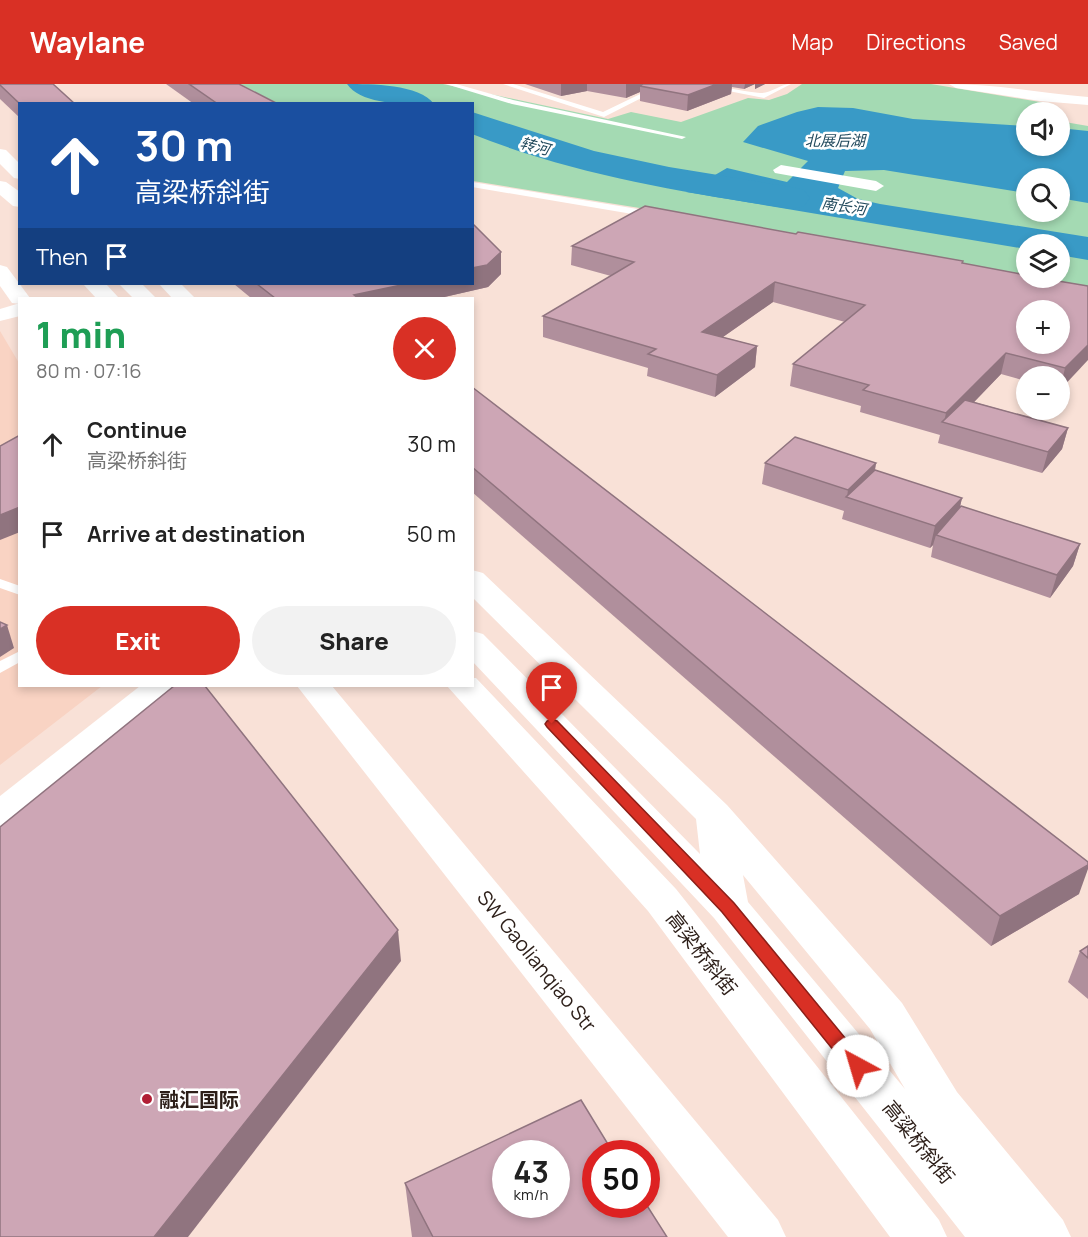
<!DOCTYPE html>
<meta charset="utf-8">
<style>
:root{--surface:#fff;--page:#f2f2f2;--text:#222;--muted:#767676;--accent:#d93025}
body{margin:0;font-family:Manrope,"Noto Sans SC",sans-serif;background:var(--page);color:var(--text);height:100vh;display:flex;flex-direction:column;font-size:22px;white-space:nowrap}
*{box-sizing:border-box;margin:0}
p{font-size:20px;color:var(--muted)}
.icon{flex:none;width:33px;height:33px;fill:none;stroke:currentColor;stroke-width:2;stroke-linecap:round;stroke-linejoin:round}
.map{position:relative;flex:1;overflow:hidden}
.side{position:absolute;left:18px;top:213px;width:456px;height:390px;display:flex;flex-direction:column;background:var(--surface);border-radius:0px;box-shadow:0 3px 9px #0003}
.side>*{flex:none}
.top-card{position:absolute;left:18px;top:18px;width:456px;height:183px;border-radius:0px;box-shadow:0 3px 9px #0003;background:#1a4fa0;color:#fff;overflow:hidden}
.tools{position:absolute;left:1016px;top:18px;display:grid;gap:12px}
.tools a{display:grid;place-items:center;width:54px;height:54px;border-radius:50%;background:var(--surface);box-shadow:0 3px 9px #0003;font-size:30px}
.speed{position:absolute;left:492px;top:1056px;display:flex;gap:12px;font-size:30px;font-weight:700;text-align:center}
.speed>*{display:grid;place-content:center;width:78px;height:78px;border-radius:50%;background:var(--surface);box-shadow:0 3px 9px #0003;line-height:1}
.speed small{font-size:15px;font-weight:400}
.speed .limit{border:9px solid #d22;background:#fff;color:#111}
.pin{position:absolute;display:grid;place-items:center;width:51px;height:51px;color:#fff;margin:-62px -26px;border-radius:50% 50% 50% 0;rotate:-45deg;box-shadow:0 0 6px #0007}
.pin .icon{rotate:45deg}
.me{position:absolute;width:66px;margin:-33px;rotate:321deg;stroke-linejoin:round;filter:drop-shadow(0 0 4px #0008)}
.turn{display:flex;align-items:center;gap:21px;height:126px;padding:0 18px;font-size:27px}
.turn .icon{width:78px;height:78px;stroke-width:2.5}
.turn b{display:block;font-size:42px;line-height:51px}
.then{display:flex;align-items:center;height:57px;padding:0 18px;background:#0003;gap:12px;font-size:22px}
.round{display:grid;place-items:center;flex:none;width:63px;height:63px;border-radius:32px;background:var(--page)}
.head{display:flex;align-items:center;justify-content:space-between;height:102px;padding:0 18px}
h1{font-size:36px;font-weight:800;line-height:45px;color:#1e9e55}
.cta{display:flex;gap:12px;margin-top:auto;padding:12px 18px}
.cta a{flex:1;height:69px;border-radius:36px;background:var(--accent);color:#fff;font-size:24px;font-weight:800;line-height:69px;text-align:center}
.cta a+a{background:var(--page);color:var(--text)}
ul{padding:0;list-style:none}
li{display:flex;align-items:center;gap:18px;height:90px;padding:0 18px}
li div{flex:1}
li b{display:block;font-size:22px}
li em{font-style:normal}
header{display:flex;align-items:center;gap:36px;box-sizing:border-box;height:84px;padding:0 30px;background:var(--accent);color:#fff}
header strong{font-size:28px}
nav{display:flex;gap:33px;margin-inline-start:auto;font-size:21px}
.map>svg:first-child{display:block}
.built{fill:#f9d3c3}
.green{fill:#a4dab3;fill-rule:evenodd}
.water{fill:#399ac6}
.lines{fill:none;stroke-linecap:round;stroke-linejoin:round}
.river{fill:#399ac6;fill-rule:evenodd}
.lane{fill:#fff;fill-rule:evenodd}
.street{fill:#fff;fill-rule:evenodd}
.secondary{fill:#fff;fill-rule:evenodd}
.wall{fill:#b08f9c}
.shaded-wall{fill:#90747f}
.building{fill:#cda6b5;stroke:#90747f;stroke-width:1.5;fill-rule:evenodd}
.route{fill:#d93025;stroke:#8d1f18;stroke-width:1.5}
.poi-dot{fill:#b11e35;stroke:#fff;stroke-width:2}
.labels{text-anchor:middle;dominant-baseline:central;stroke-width:5;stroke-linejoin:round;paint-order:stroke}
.far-water-label{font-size:15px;font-style:italic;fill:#21495c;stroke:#fff}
.near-street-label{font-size:20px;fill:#2c1e18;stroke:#fff}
.near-poi-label{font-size:20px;font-weight:bold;fill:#2c1e18;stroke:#fff;text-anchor:start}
</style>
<header>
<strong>Waylane</strong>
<nav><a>Map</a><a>Directions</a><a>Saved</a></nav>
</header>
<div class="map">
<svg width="1088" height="1153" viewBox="0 0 1088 1153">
<rect width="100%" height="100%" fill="#f9e1d7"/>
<!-- built -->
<path class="built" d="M0,247l19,32 1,323h82l-102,79z"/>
<!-- green -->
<path class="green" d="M240,0h203l165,35 23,-7 50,10 67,-24 21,2 18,-6 15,-10h129l121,20 -12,8h-14v34h33v-25l29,5v160l-47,-8h18v-34h-33v31l-374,-65 -179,-29 -1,-77 -195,-1zM1026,94h33v34h-33z"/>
<!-- water -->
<path class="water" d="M818,23l35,1 60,11 113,7v20h33v-18l29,3v72l-29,-5v-20h-33v15l-142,-23 -39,1 -7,17 20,11 22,5 208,33v23l-29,-5v-11h-33v5l-340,-57 41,-24 60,14 21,-21 -65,-19 15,-16 39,-14z"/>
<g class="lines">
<!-- river -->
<g class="river">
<path d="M347,0c23,0 73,0 87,20 -24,0 -72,2 -87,-20z"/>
<path d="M472,28l122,39 75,16 122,20 13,3 6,8 -6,8 -13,3c-108,-17 -217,-34 -319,-75z"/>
</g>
<!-- lane -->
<g class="lane">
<path d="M446,0h10l57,16 173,37 -4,2 -170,-35z"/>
<path d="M503,0h10l90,28 58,-28h8l-65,33z"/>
<path d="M693,0c23,0 44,7 67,9 10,1 20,-9 31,-9l-27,14z"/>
<path d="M472,98l184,30 4,3 -4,3 -184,-31z"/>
<path d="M0,495l20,7v9l-20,-7z"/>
<path d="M20,567v11l-20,11v-12z"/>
</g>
<!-- street -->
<g class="street">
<path d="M949,0c47,0 93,9 139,13v8l-48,-4 -84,-13z"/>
<path d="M781,81l95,16 8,5 -8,5 -101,-18 -2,-3z"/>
<path d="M20,219v13l-20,5v-12z"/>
<path d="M140,602h34l-4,7 -158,130 -12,3v-30z"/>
</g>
<!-- secondary -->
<g class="secondary">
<path d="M0,65l6,1 14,14v15l-6,-1 -14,-14z"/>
<path d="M0,97l6,1 14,10v15l-7,-1 -13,-11z"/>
<path d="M0,181l7,2 23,31h-10v6l-8,-1 -12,-17z"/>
<path d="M83,200h23l13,14h-23z"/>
<path d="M119,200h23l14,14h-23z"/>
<path d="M159,200h22l14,14h-23z"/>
<path d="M472,486l11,3 244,232 175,198 55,89 106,128 8,17h-106l-251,-319 -242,-257v-30l11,3 217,220 -4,-35 -224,-222zM743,791l127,154 35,60 -157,-187z"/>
<path d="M472,594h4l200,211 263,331 8,17h-57l-242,-326 -201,-225h25z"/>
<path d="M297,602h35l446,534 8,17h-58z"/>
</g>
</g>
<!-- wall -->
<g class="wall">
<path d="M0,0l20,20v14l-20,-19z"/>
<path d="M166,0h73l39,20h-84z"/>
<path d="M525,0h240l-10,5v-5l-11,5 -12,-2 -1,7 -44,17 -47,-10v-9l-14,6 -39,-7 -26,5z"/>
<path d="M796,150l292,52 -28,104 -1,-14h-33v5l-25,-7 -27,28 94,26 -6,21 -20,24 -104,-30 2,-8 -80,-23 1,-6 -71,-20 3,-22 52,-42 -72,-20 -50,35 34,9 -2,21 -40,30 -68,-21 1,-8 -105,-31v-21l68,-40 -40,-11 1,-19z"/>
<path d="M501,168v22l-13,13 -48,11h-189l-17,-14h238z"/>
<path d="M472,303l607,507 -88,52 -519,-454z"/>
<path d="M765,379h111l-1,8 87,27 -2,9 120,37 -7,22 -23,32 -119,-41 2,-12 -3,3 -88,-29 2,-8 -82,-27z"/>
<path d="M1088,862v53l-20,-17 12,-31z"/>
<path d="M405,1099l262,54h-255z"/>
</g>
<!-- shaded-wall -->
<g class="shaded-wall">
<path d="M561,0h26v7l-26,5z"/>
<path d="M626,0h30l-16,2v6l-14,6z"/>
<path d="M717,0h15l-1,10 -44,17 1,-16z"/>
<path d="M745,0h10l-11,5z"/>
<path d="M755,0h10l-10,5z"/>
<path d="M501,168v22l-13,13 -48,11h-86v-3l52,-11h66v-16z"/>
<path d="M775,198l-2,20 -73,51 2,-21z"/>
<path d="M1088,261v15l-28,30 5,-22z"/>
<path d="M757,262l-2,21 -40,30 2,-22z"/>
<path d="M1006,269l-5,21 -49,51 -8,-3 2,-9z"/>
<path d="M1068,344l-6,21 -20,24 6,-21z"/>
<path d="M876,379l-4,21 -25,13 1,-7z"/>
<path d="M962,414l-5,21 -21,16 -3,10 -3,3 5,-22z"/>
<path d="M20,423v25l-20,8v-25z"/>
<path d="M1080,460l-7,22 -23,32 7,-23z"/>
<path d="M7,541l7,23 -14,9v-28z"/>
<path d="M1088,781v4l-9,25 -88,52 9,-30z"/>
<path d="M398,846l3,31 -213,276h-34z"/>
</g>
<!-- building -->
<g class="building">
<path d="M0,0h53l22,20h-55l-20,-19z"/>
<path d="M189,0h50l39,20h-60z"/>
<path d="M643,0h74l-29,11 -48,-9z"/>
<path d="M645,122l151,28 2,-2 165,29 -1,2 64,12v3h14l48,8v59l-23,23 -59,-15 -60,60 -83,-23 6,-5 -76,-21 72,-59 -90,-23 -73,50 55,14 -40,29 -69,-21 8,-5 -113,-33 91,-54 -62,-16zM1026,226h33v34h-33z"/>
<path d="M472,139l29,29 -14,13 -15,3z"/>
<path d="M257,200h149l-52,11 4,3h-83z"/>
<path d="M472,303l616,475v3l-88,51 -528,-449z"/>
<path d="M965,316l103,28 -20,24 -106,-30z"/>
<path d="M20,351v72l-20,8v-69z"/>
<path d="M795,353l81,26 -28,27 -83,-27z"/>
<path d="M875,386l87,28 -27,28 -89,-29z"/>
<path d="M961,422l119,38 -23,31 -121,-40z"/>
<path d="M0,538l7,3 -7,4z"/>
<path d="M174,602h31l193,244 -244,307h-154v-410z"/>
<path d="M1088,862v12l-8,-7z"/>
<path d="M581,1016l33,54h-18v50h50l21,33h-234l-28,-54zM506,1070h50v50h-50z"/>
</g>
<!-- route -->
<path class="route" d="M552,635l5,2 177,182 130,158 3,5 -3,6 -6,2 -7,-2 -129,-160 -175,-185 -2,-3 2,-3z"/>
<!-- markers -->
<circle class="poi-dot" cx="147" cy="1015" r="6"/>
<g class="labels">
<!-- far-water labels -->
<g class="far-water-label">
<text x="835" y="56">北展后湖</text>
<text transform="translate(535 62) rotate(15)">转河</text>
<text transform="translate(844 122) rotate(9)">南长河</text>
</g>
<!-- near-street labels -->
<g class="near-street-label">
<text transform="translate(702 869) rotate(52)">高梁桥斜街</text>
<text transform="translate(537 877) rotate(51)">SW Gaolianqiao Str</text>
<text transform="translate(919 1058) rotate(51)">高粱桥斜街</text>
</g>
<!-- near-poi labels -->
<g class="near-poi-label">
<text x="159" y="1015">融汇国际</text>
</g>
</g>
</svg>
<div class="tools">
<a><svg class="icon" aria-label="sound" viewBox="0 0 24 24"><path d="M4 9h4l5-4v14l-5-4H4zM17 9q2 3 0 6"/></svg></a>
<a><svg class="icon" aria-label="search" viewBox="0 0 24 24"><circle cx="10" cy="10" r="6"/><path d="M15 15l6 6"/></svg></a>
<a><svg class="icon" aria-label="layers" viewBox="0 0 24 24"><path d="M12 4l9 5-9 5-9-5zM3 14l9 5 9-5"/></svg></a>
<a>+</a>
<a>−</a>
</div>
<div class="speed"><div>43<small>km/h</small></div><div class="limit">50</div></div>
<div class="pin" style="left:552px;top:640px;background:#d93025"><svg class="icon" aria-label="arrive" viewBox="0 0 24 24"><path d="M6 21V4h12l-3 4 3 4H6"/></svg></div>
<svg class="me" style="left:858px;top:982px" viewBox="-20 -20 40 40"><circle r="19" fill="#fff"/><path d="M0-13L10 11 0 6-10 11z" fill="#d93025"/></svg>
<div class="top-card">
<div class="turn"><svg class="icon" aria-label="ahead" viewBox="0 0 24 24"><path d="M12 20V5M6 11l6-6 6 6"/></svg><div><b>30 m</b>高梁桥斜街</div></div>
<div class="then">Then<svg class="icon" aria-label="arrive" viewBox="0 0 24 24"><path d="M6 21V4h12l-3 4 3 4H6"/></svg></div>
</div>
<section class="side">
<div class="head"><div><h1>1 min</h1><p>80 m · 07:16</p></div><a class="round" style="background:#d93025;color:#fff"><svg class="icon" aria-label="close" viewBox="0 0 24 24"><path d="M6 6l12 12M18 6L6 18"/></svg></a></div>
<ul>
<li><svg class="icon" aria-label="ahead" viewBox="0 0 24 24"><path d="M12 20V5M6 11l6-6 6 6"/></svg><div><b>Continue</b><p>高梁桥斜街</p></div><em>30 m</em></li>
<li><svg class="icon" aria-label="arrive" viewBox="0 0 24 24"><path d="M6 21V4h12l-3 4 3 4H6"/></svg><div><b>Arrive at destination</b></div><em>50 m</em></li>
</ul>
<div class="cta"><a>Exit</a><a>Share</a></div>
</section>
</div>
